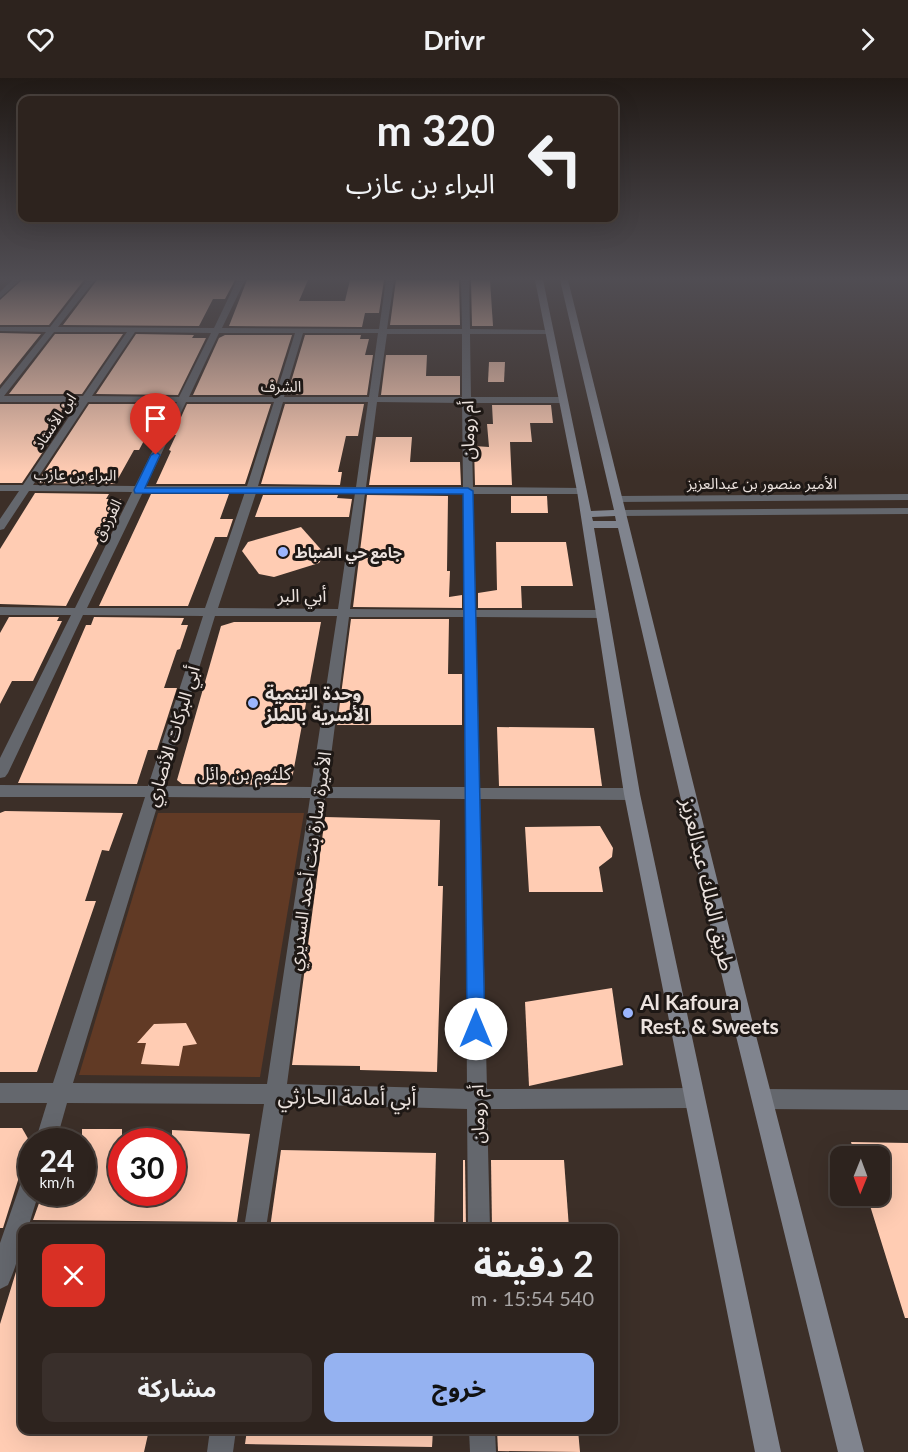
<!DOCTYPE html>
<html lang="ar">
<meta charset="utf-8">
<style>
:root{--surface:#2d231e;--page:#392f2b;--text:#f1f3f6;--muted:#a7a4a4;--line:#48403c;--accent:#95b2f1}
body{margin:0;font-family:Lato,"Noto Sans Arabic",sans-serif;background:var(--page);color:var(--text);direction:rtl;height:100vh;display:flex;flex-direction:column;font-size:22px;white-space:nowrap}
*{box-sizing:border-box;margin:0}
p{font-size:20px;color:var(--muted)}
.icon{flex:none;width:33px;height:33px;fill:none;stroke:currentColor;stroke-width:2;stroke-linecap:round;stroke-linejoin:round}
.map{position:relative;flex:1;overflow:hidden;direction:ltr}
.side{position:absolute;left:18px;top:1146px;width:600px;height:210px;display:flex;flex-direction:column;background:var(--surface);border-radius:12px;box-shadow:0 6px 24px #0002,0 0 0 2px var(--line);direction:rtl}
.side>*{flex:none}
.banner{position:absolute;left:18px;top:18px;width:600px;height:126px;border-radius:12px;box-shadow:0 6px 24px #0002,0 0 0 2px var(--line);direction:rtl;background:#2d231e;color:var(--text);overflow:hidden}
.needle{width:39px;rotate:181deg}
.tools{position:absolute;left:830px;top:1068px;display:grid;gap:12px}
.tools a{display:grid;place-items:center;width:60px;height:60px;border-radius:12px;background:var(--surface);box-shadow:0 6px 24px #0002,0 0 0 2px var(--line);font-size:30px}
.speed{position:absolute;left:18px;top:1050px;display:flex;gap:12px;font-size:30px;font-weight:700;text-align:center}
.speed>*{display:grid;place-content:center;width:78px;height:78px;border-radius:50%;background:var(--surface);box-shadow:0 6px 24px #0002,0 0 0 2px var(--line);line-height:1}
.speed small{font-size:15px;font-weight:400}
.speed .limit{border:9px solid #d22;background:#fff;color:#111}
.pin{position:absolute;display:grid;place-items:center;width:51px;height:51px;color:#fff;margin:-62px -26px;border-radius:50% 50% 50% 0;rotate:-45deg;box-shadow:0 0 6px #0007}
.pin .icon{rotate:45deg}
.me{position:absolute;width:66px;margin:-33px;rotate:0deg;stroke-linejoin:round;filter:drop-shadow(0 0 4px #0008)}
.turn{display:flex;align-items:center;gap:21px;height:126px;padding:0 24px;font-size:27px}
.turn .icon{width:78px;height:78px;stroke-width:2.5}
.turn b{display:block;font-size:42px;line-height:51px}
.round{display:grid;place-items:center;flex:none;width:63px;height:63px;border-radius:12px;background:var(--page)}
.summary{display:flex;align-items:center;justify-content:space-between;height:102px;padding:0 24px}
h1{font-size:36px;font-weight:700;line-height:45px}
.cta{display:flex;gap:12px;margin-top:auto;padding:12px 24px}
.cta a{flex:1;height:69px;border-radius:12px;background:var(--accent);color:#111;font-size:24px;font-weight:700;line-height:69px;text-align:center}
.cta a+a{background:var(--page);color:var(--text)}
header{display:flex;justify-content:space-between;align-items:center;height:78px;padding:0 24px;background:var(--surface);font-size:27px;font-weight:700}
.map>svg:first-child{display:block}
.green{fill:#613a25}
.building{fill:#ffccb3}
.lines{fill:none;stroke-linecap:round;stroke-linejoin:round}
.minor{fill:#64676d;fill-rule:evenodd}
.tertiary{fill:#64676d;fill-rule:evenodd}
.secondary{fill:#80848e;fill-rule:evenodd}
.route{fill:#1a73e8;stroke:#114b97;stroke-width:1.5}
.poi-dot{fill:#9bb5fd;stroke:#1e1815;stroke-width:2}
.labels{text-anchor:middle;dominant-baseline:central;stroke-width:6;stroke-linejoin:round;paint-order:stroke}
.far-street-label{font-size:15px;fill:#ebe2de;stroke:#1e1815}
.far-poi-label{font-size:15px;font-weight:bold;fill:#ebe2de;stroke:#1e1815;text-anchor:start}
.street-label{font-size:18px;fill:#ebe2de;stroke:#1e1815}
.poi-label{font-size:18px;font-weight:bold;fill:#ebe2de;stroke:#1e1815;text-anchor:start}
.near-street-label{font-size:21px;fill:#ebe2de;stroke:#1e1815}
.near-poi-label{font-size:21px;font-weight:bold;fill:#ebe2de;stroke:#1e1815;text-anchor:start}
</style>
<header><svg class="icon" aria-label="forward" viewBox="0 0 24 24"><path d="M9 5l7 7-7 7"/></svg>Drivr<svg class="icon" aria-label="heart" viewBox="0 0 24 24"><path d="M12 20l-8-8c-3-5 5-10 8-4 3-6 11-1 8 4z"/></svg></header>
<div class="map">
<svg width="908" height="1374" viewBox="0 0 908 1374">
<rect width="100%" height="100%" fill="#3c2f28"/>
<!-- green -->
<path class="green" d="M158,735h146l-44,264 -181,-2z"/>
<!-- building -->
<g class="building">
<path d="M22,202h62l-35,45h-49v-25z"/>
<path d="M97,202h138l-10,19h-12l-14,27 -136,-1z"/>
<path d="M247,202h61l-9,21h46l5,-21h34l-5,33h-14l-3,14 -133,-1z"/>
<path d="M396,202h63l1,45h-70z"/>
<path d="M471,202h19l3,46h-21z"/>
<path d="M0,255l41,1 -41,51z"/>
<path d="M55,256h68l-41,60h-73z"/>
<path d="M136,256l58,1 -2,3h14l-28,57 -82,-1z"/>
<path d="M225,257h67l-19,60h-80l26,-57z"/>
<path d="M305,257h56l-1,4h9l-4,16h8l-6,40h-80z"/>
<path d="M386,277h41l-1,21h34v19h-79z"/>
<path d="M489,284h16l-1,20h-16z"/>
<path d="M0,326h75l-53,79h-22z"/>
<path d="M89,326h84l-15,31h-11l-8,15h-5l-19,34 -78,-1z"/>
<path d="M187,326h84l-26,80h-89l15,-33 -2,-1 7,-15h-3z"/>
<path d="M285,326h79l-6,32h-12l-8,36h4l-2,13 -79,-1z"/>
<path d="M492,327h59l2,18h-23l2,19h-22l2,43h-37l-1,-39 15,1 -2,-23h6z"/>
<path d="M376,359h36l-2,25h50l1,23h-92z"/>
<path d="M35,415l74,1 -3,5h15l-55,107 -66,-2v-55z"/>
<path d="M151,416h78l-9,25h13l-6,18h-12l-27,69h-89z"/>
<path d="M263,417h75l-1,3 15,1 -3,18h-94z"/>
<path d="M367,417l81,1 -1,75h3l-1,26 13,-2v13l-109,-1z"/>
<path d="M511,418h36l1,17h-37z"/>
<path d="M301,449l24,27 -6,9 -45,14 -15,-3 -17,-23 6,-9z"/>
<path d="M496,464h70l7,44h-52l1,22h-44v-15l19,-3z"/>
<path d="M9,539h50l-2,4h5l-29,60h-21l-12,23v-71z"/>
<path d="M94,539l90,1 -3,7h7l-8,24 -3,1 -13,38h13l-20,62h-9l-11,34 -119,-1 68,-158h5z"/>
<path d="M351,541h98l-1,55h14v51h-125z"/>
<path d="M234,544h87l-29,157 -6,6 -104,-1 -5,-4 44,-154z"/>
<path d="M497,649l97,1 8,58h-103z"/>
<path d="M5,733l118,2 -14,38 -7,-1 -17,51h11l-59,171h-37v-259z"/>
<path d="M325,739l115,3 -2,66h5l-6,186 -77,-2v-4l-68,-1z"/>
<path d="M600,748l13,22 -1,9 -13,10 4,25h-74l-4,-65z"/>
<path d="M612,910l11,77 -94,21 -4,-84z"/>
<path d="M186,945l11,21 -14,2 -4,20 -38,-2 5,-21h-9l17,-19z"/>
<path d="M0,1050h22l8,14 -27,86h-3z"/>
<path d="M82,1051h40v63h50v-62l78,4 -13,88 -204,-2 10,-28h39z"/>
<path d="M851,1064l57,1v175h-3l-38,-122h12v-40h-24z"/>
<path d="M281,1072l155,3 -2,75h-164z"/>
<path d="M463,1082h2l1,68h-3z"/>
<path d="M491,1082h73l5,68h-77z"/>
<path d="M19,1184l3,1v167h127l-5,22h-144v-128z"/>
<path d="M247,1352h186l-1,17 -187,-3z"/>
<path d="M497,1352h81l2,22 -82,-1z"/>
</g>
<g class="lines">
<!-- minor -->
<g class="minor">
<path d="M12,202h8l-20,18v-6z"/>
<path d="M87,202h8l-37,47 156,1 23,-48h8l-23,48 157,1 7,-49h8l-7,49h75l-1,-49h8l1,49 78,1 4,2 -4,2h-78l1,63h91l5,3 -5,3h-91l2,84 109,1 5,3 -5,3h-109l3,116h127l6,4 -6,4 -127,-1 4,171h152l5,2 3,4 -3,4 -5,2 -152,-1 7,290 206,-1 7,3 3,7 -3,7 -7,3 -206,1 3,119h-22l-1,-119 -182,-5 -19,124h-22l20,-124 -197,-1 -11,39h-21l12,-39h-47v-20h53l92,-286h-145v-12l148,1 55,-170 -120,-1 -75,158 -3,4 -5,1v-20l71,-143h-71v-8l75,1 57,-116 -103,-1 -25,38 -4,1v-11l19,-28h-19v-6h23l56,-83h-79v-13l46,-57 -46,-1v-4h50zM54,254h73l-44,64h-79zM135,254l76,1 -32,64 -87,-1zM219,255h76l-20,64h-86zM303,255h75l-9,64h-85zM387,256h75v63h-84zM88,324h89l-42,84 -102,-1zM186,324h88l-27,84h-101zM283,324h85l-12,85 -98,-1zM377,324l85,1 1,84h-97zM143,414h102l-40,116h-118zM256,415h99l-17,116 -120,-1zM365,415l98,1 1,116 -114,-1zM215,538h122l-26,171 -148,-1zM349,539h115l1,170h-138zM160,719l150,1 -43,286 -194,-1zM325,720l140,1 2,290 -180,-5z"/>
<path d="M763,1011l145,1v20l-145,-1 -7,-3 -3,-7 3,-7z"/>
<path d="M32,1093v21h7l-11,36h-6c0,20 -6,39 -14,57l-8,4v-46l24,-69z"/>
<path d="M210,1352h26l-3,22h-26z"/>
<path d="M469,1352h26l1,22h-26z"/>
</g>
<!-- tertiary -->
<g class="tertiary">
<path d="M908,416v6l-291,2 -5,-3 5,-3z"/>
<path d="M908,430v6l-288,2 -5,-3 5,-3z"/>
</g>
<!-- secondary -->
<path class="secondary" d="M535,202h8l48,231 23,-1 -54,-230h8l186,748 110,424h-26l-104,-424 -116,-500h-24l46,266 141,658h-26l-131,-658 -47,-303zM615,438l1,5h-23l-1,-4z"/>
</g>
<!-- sky -->
<linearGradient id="sky" x2="0" y2="1"><stop stop-color="#211a16"/><stop offset="0.51" stop-color="#504d53"/><stop offset="1" stop-color="#504d53" stop-opacity="0"/></linearGradient>
<rect width="908" height="394" fill="url(#sky)"/>
<!-- route -->
<path class="route" d="M156,374l4,3 -15,33h323l5,3 12,538 -3,5 -6,3 -6,-3 -3,-5 -4,-535 -328,-1 -1,-3 17,-35z"/>
<!-- markers -->
<g class="poi-dot">
<circle cx="283" cy="474" r="6"/>
<circle cx="253" cy="625" r="6"/>
<circle cx="628" cy="935" r="6"/>
</g>
<g class="labels">
<!-- far-street labels -->
<g class="far-street-label">
<text x="281" y="308">الشرف</text>
<text transform="translate(54 343) rotate(-56)">ابن الأستاذ</text>
<text transform="translate(75 396) rotate(1)">البراء بن عازب</text>
<text x="762" y="405">الأمير منصور بن عبدالعزيز</text>
<text transform="translate(107 442) rotate(-64)">الفرزدق</text>
</g>
<!-- far-poi labels -->
<g class="far-poi-label">
<text x="295" y="474">جامع حي الضباط</text>
</g>
<!-- street labels -->
<g class="street-label">
<text transform="translate(467 352) rotate(-91)">أم رومان</text>
<text x="302" y="517">أبي البر</text>
<text transform="translate(172 658) rotate(-73)">أبي البركات الأنصاري</text>
<text x="244" y="695">كلثوم بن وائل</text>
<text transform="translate(309 783) rotate(-82)">الأميرة سارة بنت أحمد السديري</text>
<text transform="translate(477 1036) rotate(-91)">أم رومان</text>
</g>
<!-- poi labels -->
<g class="poi-label">
<text x="265" y="615">وحدة التنمية<tspan x="265" dy="21">الأسرية بالملز</tspan></text>
</g>
<!-- near-street labels -->
<g class="near-street-label">
<text transform="translate(709 806) rotate(77)">طريق الملك عبدالعزيز</text>
<text transform="translate(347 1018) rotate(1)">أبي أمامة الحارثي</text>
</g>
<!-- near-poi labels -->
<g class="near-poi-label">
<text x="640" y="923">Al Kafoura<tspan x="640" dy="24">Rest. &amp; Sweets</tspan></text>
</g>
</g>
</svg>
<div class="tools">
<a><svg class="needle" viewBox="-14 -14 28 28"><path d="M0-13l5 13h-10z" fill="#e53935"/><path d="M0 13l5-13h-10z" fill="#a7a4a4"/></svg></a>
</div>
<div class="speed"><div>24<small>km/h</small></div><div class="limit">30</div></div>
<div class="pin" style="left:156px;top:377px;background:#d93025"><svg class="icon" aria-label="arrive" viewBox="0 0 24 24"><path d="M6 21V4h12l-3 4 3 4H6"/></svg></div>
<svg class="me" style="left:476px;top:951px" viewBox="-20 -20 40 40"><circle r="19" fill="#fff"/><path d="M0-13L10 11 0 6-10 11z" fill="#1a73e8"/></svg>
<div class="banner">
<div class="turn"><svg class="icon" aria-label="left" viewBox="0 0 24 24"><path d="M17 20v-9H6M10 6l-5 5 5 5"/></svg><div><b>320 m</b>البراء بن عازب</div></div>
</div>
<section class="side">
<div class="summary"><div><h1>2 دقيقة</h1><p>540 m · 15:54</p></div><a class="round" style="background:#d93025;color:#fff"><svg class="icon" aria-label="close" viewBox="0 0 24 24"><path d="M6 6l12 12M18 6L6 18"/></svg></a></div>
<div class="cta"><a>خروج</a><a>مشاركة</a></div>
</section>
</div>
